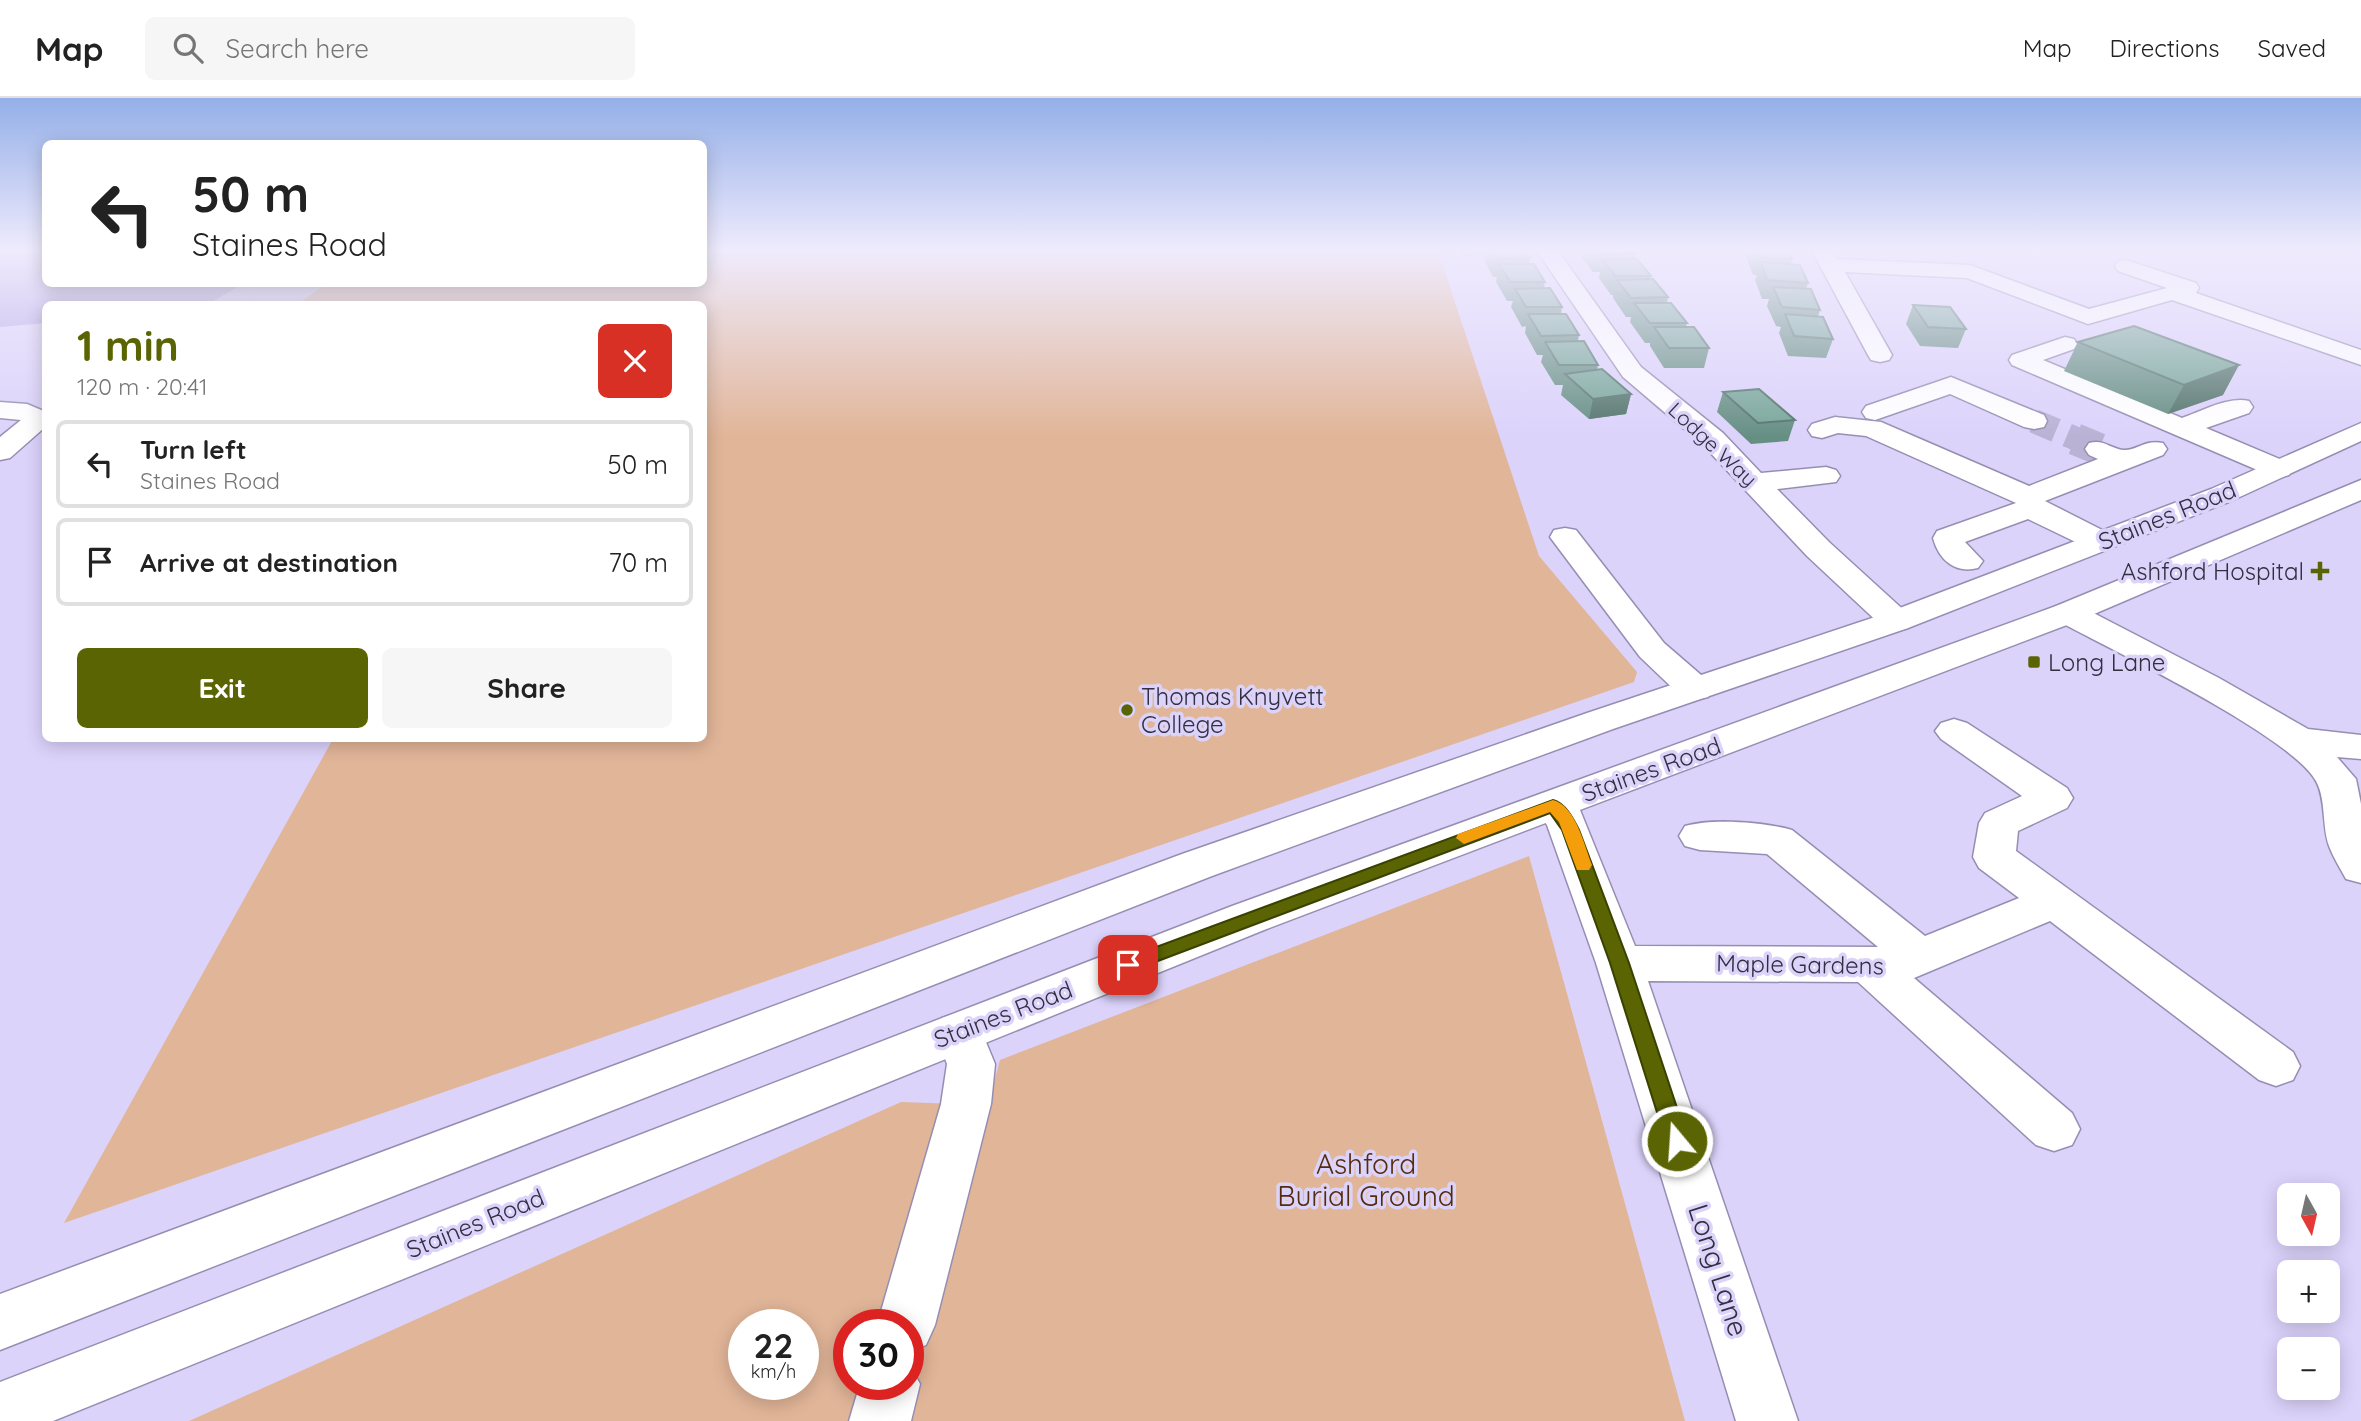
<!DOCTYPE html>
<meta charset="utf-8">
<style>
:root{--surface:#fff;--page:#f6f6f6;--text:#222;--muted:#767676;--line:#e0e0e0;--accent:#5b6402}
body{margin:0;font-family:Quicksand,sans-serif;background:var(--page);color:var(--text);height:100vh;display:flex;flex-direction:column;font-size:26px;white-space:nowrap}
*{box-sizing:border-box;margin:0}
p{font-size:23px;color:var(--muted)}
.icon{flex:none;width:38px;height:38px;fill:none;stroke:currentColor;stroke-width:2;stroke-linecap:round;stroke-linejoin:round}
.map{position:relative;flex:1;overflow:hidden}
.drawer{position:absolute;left:42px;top:203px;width:665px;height:441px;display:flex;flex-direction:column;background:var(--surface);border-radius:10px;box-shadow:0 4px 18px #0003}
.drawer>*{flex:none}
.hud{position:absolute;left:42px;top:42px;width:665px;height:147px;border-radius:10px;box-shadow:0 4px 18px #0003;background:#fff;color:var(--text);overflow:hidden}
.needle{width:46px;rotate:172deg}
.fabs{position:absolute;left:2277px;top:1085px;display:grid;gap:14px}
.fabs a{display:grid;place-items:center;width:63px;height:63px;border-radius:10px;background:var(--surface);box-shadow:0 4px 18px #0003;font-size:35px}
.speed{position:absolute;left:728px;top:1211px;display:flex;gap:14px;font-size:35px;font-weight:700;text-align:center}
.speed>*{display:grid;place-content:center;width:91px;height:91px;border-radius:50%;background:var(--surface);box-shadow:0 4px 18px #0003;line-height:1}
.speed small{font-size:18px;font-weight:400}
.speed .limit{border:10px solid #d22;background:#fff;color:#111}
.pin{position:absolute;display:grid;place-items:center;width:60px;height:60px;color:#fff;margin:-30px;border-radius:14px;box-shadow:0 4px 10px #0006}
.me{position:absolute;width:77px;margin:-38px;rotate:342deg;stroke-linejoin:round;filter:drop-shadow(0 0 5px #0008)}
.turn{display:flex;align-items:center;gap:24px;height:147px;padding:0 35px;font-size:32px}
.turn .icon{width:91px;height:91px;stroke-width:2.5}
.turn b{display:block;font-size:49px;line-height:60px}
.round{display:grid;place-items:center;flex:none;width:74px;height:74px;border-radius:10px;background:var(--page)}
.overview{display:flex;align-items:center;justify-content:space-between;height:119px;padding:0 35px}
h1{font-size:42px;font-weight:700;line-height:52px;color:var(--accent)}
.primary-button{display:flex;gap:14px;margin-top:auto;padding:14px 35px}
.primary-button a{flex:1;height:80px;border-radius:10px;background:var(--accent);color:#fff;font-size:28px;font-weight:700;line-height:80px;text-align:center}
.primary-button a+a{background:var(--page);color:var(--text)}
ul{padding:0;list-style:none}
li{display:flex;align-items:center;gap:21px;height:88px;margin:0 14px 10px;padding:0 21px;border:4px solid var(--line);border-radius:10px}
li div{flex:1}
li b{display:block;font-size:26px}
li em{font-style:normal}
header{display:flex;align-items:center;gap:42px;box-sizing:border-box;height:98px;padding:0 35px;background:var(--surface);border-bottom:2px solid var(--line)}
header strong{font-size:33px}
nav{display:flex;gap:38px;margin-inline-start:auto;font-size:24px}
.search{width:490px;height:63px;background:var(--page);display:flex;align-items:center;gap:18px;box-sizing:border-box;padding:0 24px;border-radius:10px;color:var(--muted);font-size:26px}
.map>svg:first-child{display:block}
.green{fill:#e1b598;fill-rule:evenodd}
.water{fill:#b7a7e7}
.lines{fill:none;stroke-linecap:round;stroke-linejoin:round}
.minor-tunnel-far1{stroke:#bab2d5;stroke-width:24;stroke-dasharray:24 12;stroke-linecap:butt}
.minor-tunnel{stroke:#bab2d5;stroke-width:32;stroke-dasharray:32 16;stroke-linecap:butt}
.minor-casing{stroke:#968eb2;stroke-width:3}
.highway-casing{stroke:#968eb2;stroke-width:3}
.minor{fill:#fff;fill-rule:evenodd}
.highway{fill:#fff;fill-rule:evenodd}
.wall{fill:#668f84}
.shaded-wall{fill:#53746b}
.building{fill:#77a699;stroke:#53746b;stroke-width:2}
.route{fill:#5b6402;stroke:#3b4101;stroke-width:2}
.slow{fill:#f59e0b}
.poi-dot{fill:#5b6402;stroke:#dcd3fb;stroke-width:2.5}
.labels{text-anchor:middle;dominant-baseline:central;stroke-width:7;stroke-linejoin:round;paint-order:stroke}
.far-street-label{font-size:21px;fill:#332f3f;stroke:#dcd3fb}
.street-label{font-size:24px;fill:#332f3f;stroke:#dcd3fb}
.poi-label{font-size:24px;fill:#332f3f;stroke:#dcd3fb;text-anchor:start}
.near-park-label{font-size:28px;fill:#542c0b;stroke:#dcd3fb}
.near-street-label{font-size:28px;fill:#332f3f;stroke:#dcd3fb}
</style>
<header>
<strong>Map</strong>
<div class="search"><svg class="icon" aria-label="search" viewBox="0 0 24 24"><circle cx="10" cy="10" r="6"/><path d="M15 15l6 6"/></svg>Search here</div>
<nav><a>Map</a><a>Directions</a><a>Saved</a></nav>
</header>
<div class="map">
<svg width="2361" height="1323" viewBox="0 0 2361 1323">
<rect width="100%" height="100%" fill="#dcd3fb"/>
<!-- green -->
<g class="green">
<path d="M704,153h734l101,305 98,116 -3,10 -1570,541 269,-484 371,-1v-434h-406l28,-20h378z"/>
<path d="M1529,758l156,565h-1496l712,-319 87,3 12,-45zM744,1227h59v59h-59zM849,1227h59v59h-59z"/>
</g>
<!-- water -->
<path class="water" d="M0,153h45l1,33h197l-35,20h-162l-1,19 -45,4z"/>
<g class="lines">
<!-- minor-tunnel-far1 -->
<path class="minor-tunnel-far1" d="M2034,323l45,19"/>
<!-- minor-tunnel -->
<path class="minor-tunnel" d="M2075,341l24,10"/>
<!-- minor casing -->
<g class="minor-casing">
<g id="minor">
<path d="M1537,153h21l83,116 82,66 38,40 65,-6 10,3 4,6 -4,6 -59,7 52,53 79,72 5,7 -5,7 -12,3 -12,-3 -77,-72 -104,-111 -80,-68z"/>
<path d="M1812,153h21l4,8 133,6 119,44 78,-21 -49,-17 -3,-5 3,-5 8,-1 70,23 3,5 -3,5 165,57v15l-189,-65 -84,24 -121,-46 -122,-6 47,83 -3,5 -9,2 -9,-2 -3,-5z"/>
<path d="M2065,239l9,2 3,5 -3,5 -31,11 139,58c20,-7 47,-22 67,-17l4,6 -4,6 -43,15 83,35 4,6 -4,6 -10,3 -10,-3 -257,-110 -3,-5 3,-5z"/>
<path d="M1951,279l93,38 3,6 -3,6 -10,2 -10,-2 -74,-33 -75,26 -9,-2 -4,-6 4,-6z"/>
<path d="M0,304l27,2 19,8 -2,16 -34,30 -10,2v-23l21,-17 -21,-2z"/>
<path d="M1835,319l46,5 148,64 69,-27 -9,-4 -4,-6 4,-6c15,-4 20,5 34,7 13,1 22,-11 40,-7l4,6 -4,6 -118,46 67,34 5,7 -5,7 -11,2 -11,-2 -62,-30 -63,23 18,19 -5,7c-23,6 -39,-8 -45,-30l4,-7 79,-28 -150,-67 -28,-3 -16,5 -10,-2 -4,-6 4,-6z"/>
<path d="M1565,430l11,2 88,113 44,38 5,8 -5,8 -13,3 -13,-3 -42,-40 -90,-120 4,-7z"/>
<path d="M2068,505l12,3 139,72 89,51 53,6v24l-24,-2 19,22 5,25v79l-15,-4c-6,-11 -13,-22 -17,-33 -7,-19 -3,-45 -12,-63 -22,-46 -209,-135 -261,-163l-5,-7 5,-7z"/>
<path d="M1954,621l13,4 100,65 6,10 -6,10 -49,23 -2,20 277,201 7,14 -7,14 -17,6 -17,-6 -209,-159 -136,57 158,135 8,16 -8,16 -18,6 -18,-6 -178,-163 -210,-1 150,440h-62l-140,-458 -49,-138 -14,-20 6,-10c20,-5 28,0 41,15l55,136 243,1 -111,-93 -67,-4 -15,-4 -6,-10 6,-10c28,-8 79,-4 107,4l133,106 94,-38 -40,-30 -6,-11 6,-34 6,-10 37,-17 -81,-57 -6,-8 6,-8z"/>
<path d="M959,915l17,5 19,46 -4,40 -56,221 -9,20 -18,8v-28h-31l64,-221 6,-40 -12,-32 7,-14z"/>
<path d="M908,1264l12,22 -9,37h-62l11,-37h48z"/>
</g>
</g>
<!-- highway casing -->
<g class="highway-casing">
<g id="highway">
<path d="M2361,325v18l-130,60 -323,127 -295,101 -401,147 -1212,474v-56l1182,-440 405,-141 297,-99 327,-125z"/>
<path d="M2361,382v20l-281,120 -816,310 -1211,491h-53v-39l1232,-476 824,-300z"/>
</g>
</g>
<!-- minor -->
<use href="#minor" class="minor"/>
<!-- highway -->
<use href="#highway" class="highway"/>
</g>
<!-- wall -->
<g class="wall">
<path d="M1461,153h65l4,7 -1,6 16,18 -1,6 18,19 -1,7 18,21 -1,6 20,24 -1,5 34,24 -5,20 -37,5 -28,-24 2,-10h-8l-14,-23 2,-7h-6l-12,-22 1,-7 -4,1 -11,-20 2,-6h-6l-11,-19 1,-5h-4l-9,-17v-5l-21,1z"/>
<path d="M1578,153h57l1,2 -2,6 17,17 -1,3 18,18 -1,6 20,20 -1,4 23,21 -5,20h-40l-14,-22v-3h-5l-15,-21 1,-5h-5l-13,-19v-3h-2l-12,-17 1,-6h-7l-12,-16 1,-3z"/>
<path d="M1719,153h70l3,8 -1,5 17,19 -2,6 14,21 -2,6 15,23 -7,19 -38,-2 -9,-23 2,-6 -5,-1 -9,-20 2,-7h-7l-7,-19 2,-5h-4l-7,-19 1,-3z"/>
<path d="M1913,207l53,24 -8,19 -38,-2 -14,-22z"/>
<path d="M2078,244l145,53 -55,19 -104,-43z"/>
<path d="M1723,294l72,28 -7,21 -37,3 -34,-32z"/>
</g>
<!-- shaded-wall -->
<g class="shaded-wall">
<path d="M2239,267l-16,30 -55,19 16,-29z"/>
<path d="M1631,296l-5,20 -37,5 4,-20z"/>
</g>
<!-- building -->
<g class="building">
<path d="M1492,153h34l4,7 -34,1z"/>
<path d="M1595,153h40l1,2 -39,1z"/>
<path d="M1756,153h33l3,8 -34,-2z"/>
<path d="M1637,161l14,17h-36l-12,-16z"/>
<path d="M1761,164l39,3 8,18 -41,-3z"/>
<path d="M1499,166h35l11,18h-35z"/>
<path d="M1653,181l15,18 -37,1 -14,-18z"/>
<path d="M1773,189l38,2 9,21 -38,-3z"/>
<path d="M1550,190l12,19h-36l-11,-18z"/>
<path d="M1634,205h37l16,20h-37z"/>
<path d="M1913,207l37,2 16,22 -38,-2z"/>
<path d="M1528,216h38l13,21 -38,1z"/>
<path d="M1785,216l38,3 10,22 -39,-3z"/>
<path d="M2134,228l105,39 -55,20 -106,-43z"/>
<path d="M1654,229h40l15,21h-40z"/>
<path d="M1584,243l14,24h-39l-14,-23z"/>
<path d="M1602,271l29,25 -38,5 -28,-25z"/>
<path d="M1759,291l36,31 -37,3 -35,-31z"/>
</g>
<!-- sky -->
<linearGradient id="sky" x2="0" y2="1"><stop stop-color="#94afe8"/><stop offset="0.45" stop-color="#efebfd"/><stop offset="1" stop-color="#efebfd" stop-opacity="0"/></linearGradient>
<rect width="2361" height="339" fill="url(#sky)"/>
<!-- route -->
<path class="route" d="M1553,702c12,3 20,18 26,30l50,133 59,178 -3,7 -8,2 -8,-2 -3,-7 -56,-178 -48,-133 -12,-17 -416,157 -6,3 -7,-3 -3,-5 3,-5z"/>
<!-- slow -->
<path class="slow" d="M1553,702c23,6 31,45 39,65l-3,5h-12l-18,-48 -9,-10 -86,32 -8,-6 2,-4z"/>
<!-- markers -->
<g class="poi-dot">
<path d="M2316.5 462.5h7v7h7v7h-7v7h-7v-7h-7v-7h7z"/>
<rect x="2027" y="557" width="14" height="14" rx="3.5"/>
<circle cx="1127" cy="612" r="7"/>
</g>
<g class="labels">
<!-- far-street labels -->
<g class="far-street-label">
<text transform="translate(1713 346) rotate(43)">Lodge Way</text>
</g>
<!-- street labels -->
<g class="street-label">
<text transform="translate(2167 417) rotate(-22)">Staines Road</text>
<text transform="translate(1651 671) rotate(-20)">Staines Road</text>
<text transform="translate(1800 866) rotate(1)">Maple Gardens</text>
<text transform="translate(1003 916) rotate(-21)">Staines Road</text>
<text transform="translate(475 1125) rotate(-22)">Staines Road</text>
</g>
<!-- poi labels -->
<g class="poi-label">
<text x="2304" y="473" text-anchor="end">Ashford Hospital</text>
<text x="2048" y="564">Long Lane</text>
<text x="1141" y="598">Thomas Knyvett<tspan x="1141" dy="28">College</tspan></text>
</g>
<!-- near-park labels -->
<g class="near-park-label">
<text x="1366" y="1065">Ashford<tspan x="1366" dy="32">Burial Ground</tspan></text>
</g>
<!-- near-street labels -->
<g class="near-street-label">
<text transform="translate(1719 1172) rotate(72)">Long Lane</text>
</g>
</g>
</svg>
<div class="fabs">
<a><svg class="needle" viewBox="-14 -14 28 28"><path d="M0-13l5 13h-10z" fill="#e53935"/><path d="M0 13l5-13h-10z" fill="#767676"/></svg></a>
<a>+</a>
<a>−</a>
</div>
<div class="speed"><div>22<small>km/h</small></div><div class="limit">30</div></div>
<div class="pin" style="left:1128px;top:867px;background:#d93025"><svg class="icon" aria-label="arrive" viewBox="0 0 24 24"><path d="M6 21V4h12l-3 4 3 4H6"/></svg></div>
<svg class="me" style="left:1677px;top:1043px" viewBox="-20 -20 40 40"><circle r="17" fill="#5b6402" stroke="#fff" stroke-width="3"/><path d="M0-11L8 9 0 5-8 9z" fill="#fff"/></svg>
<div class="hud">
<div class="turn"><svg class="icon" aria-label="left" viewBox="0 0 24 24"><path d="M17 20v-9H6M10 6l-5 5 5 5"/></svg><div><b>50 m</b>Staines Road</div></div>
</div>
<section class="drawer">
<div class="overview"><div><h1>1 min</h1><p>120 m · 20:41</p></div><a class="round" style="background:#d93025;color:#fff"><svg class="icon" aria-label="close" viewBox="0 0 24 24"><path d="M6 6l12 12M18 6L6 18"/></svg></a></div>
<ul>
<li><svg class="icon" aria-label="left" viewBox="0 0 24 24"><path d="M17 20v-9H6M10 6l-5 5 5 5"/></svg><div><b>Turn left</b><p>Staines Road</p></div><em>50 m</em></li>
<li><svg class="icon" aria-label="arrive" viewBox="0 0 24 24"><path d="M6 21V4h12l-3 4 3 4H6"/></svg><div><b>Arrive at destination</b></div><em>70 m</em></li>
</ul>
<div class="primary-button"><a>Exit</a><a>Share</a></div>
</section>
</div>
